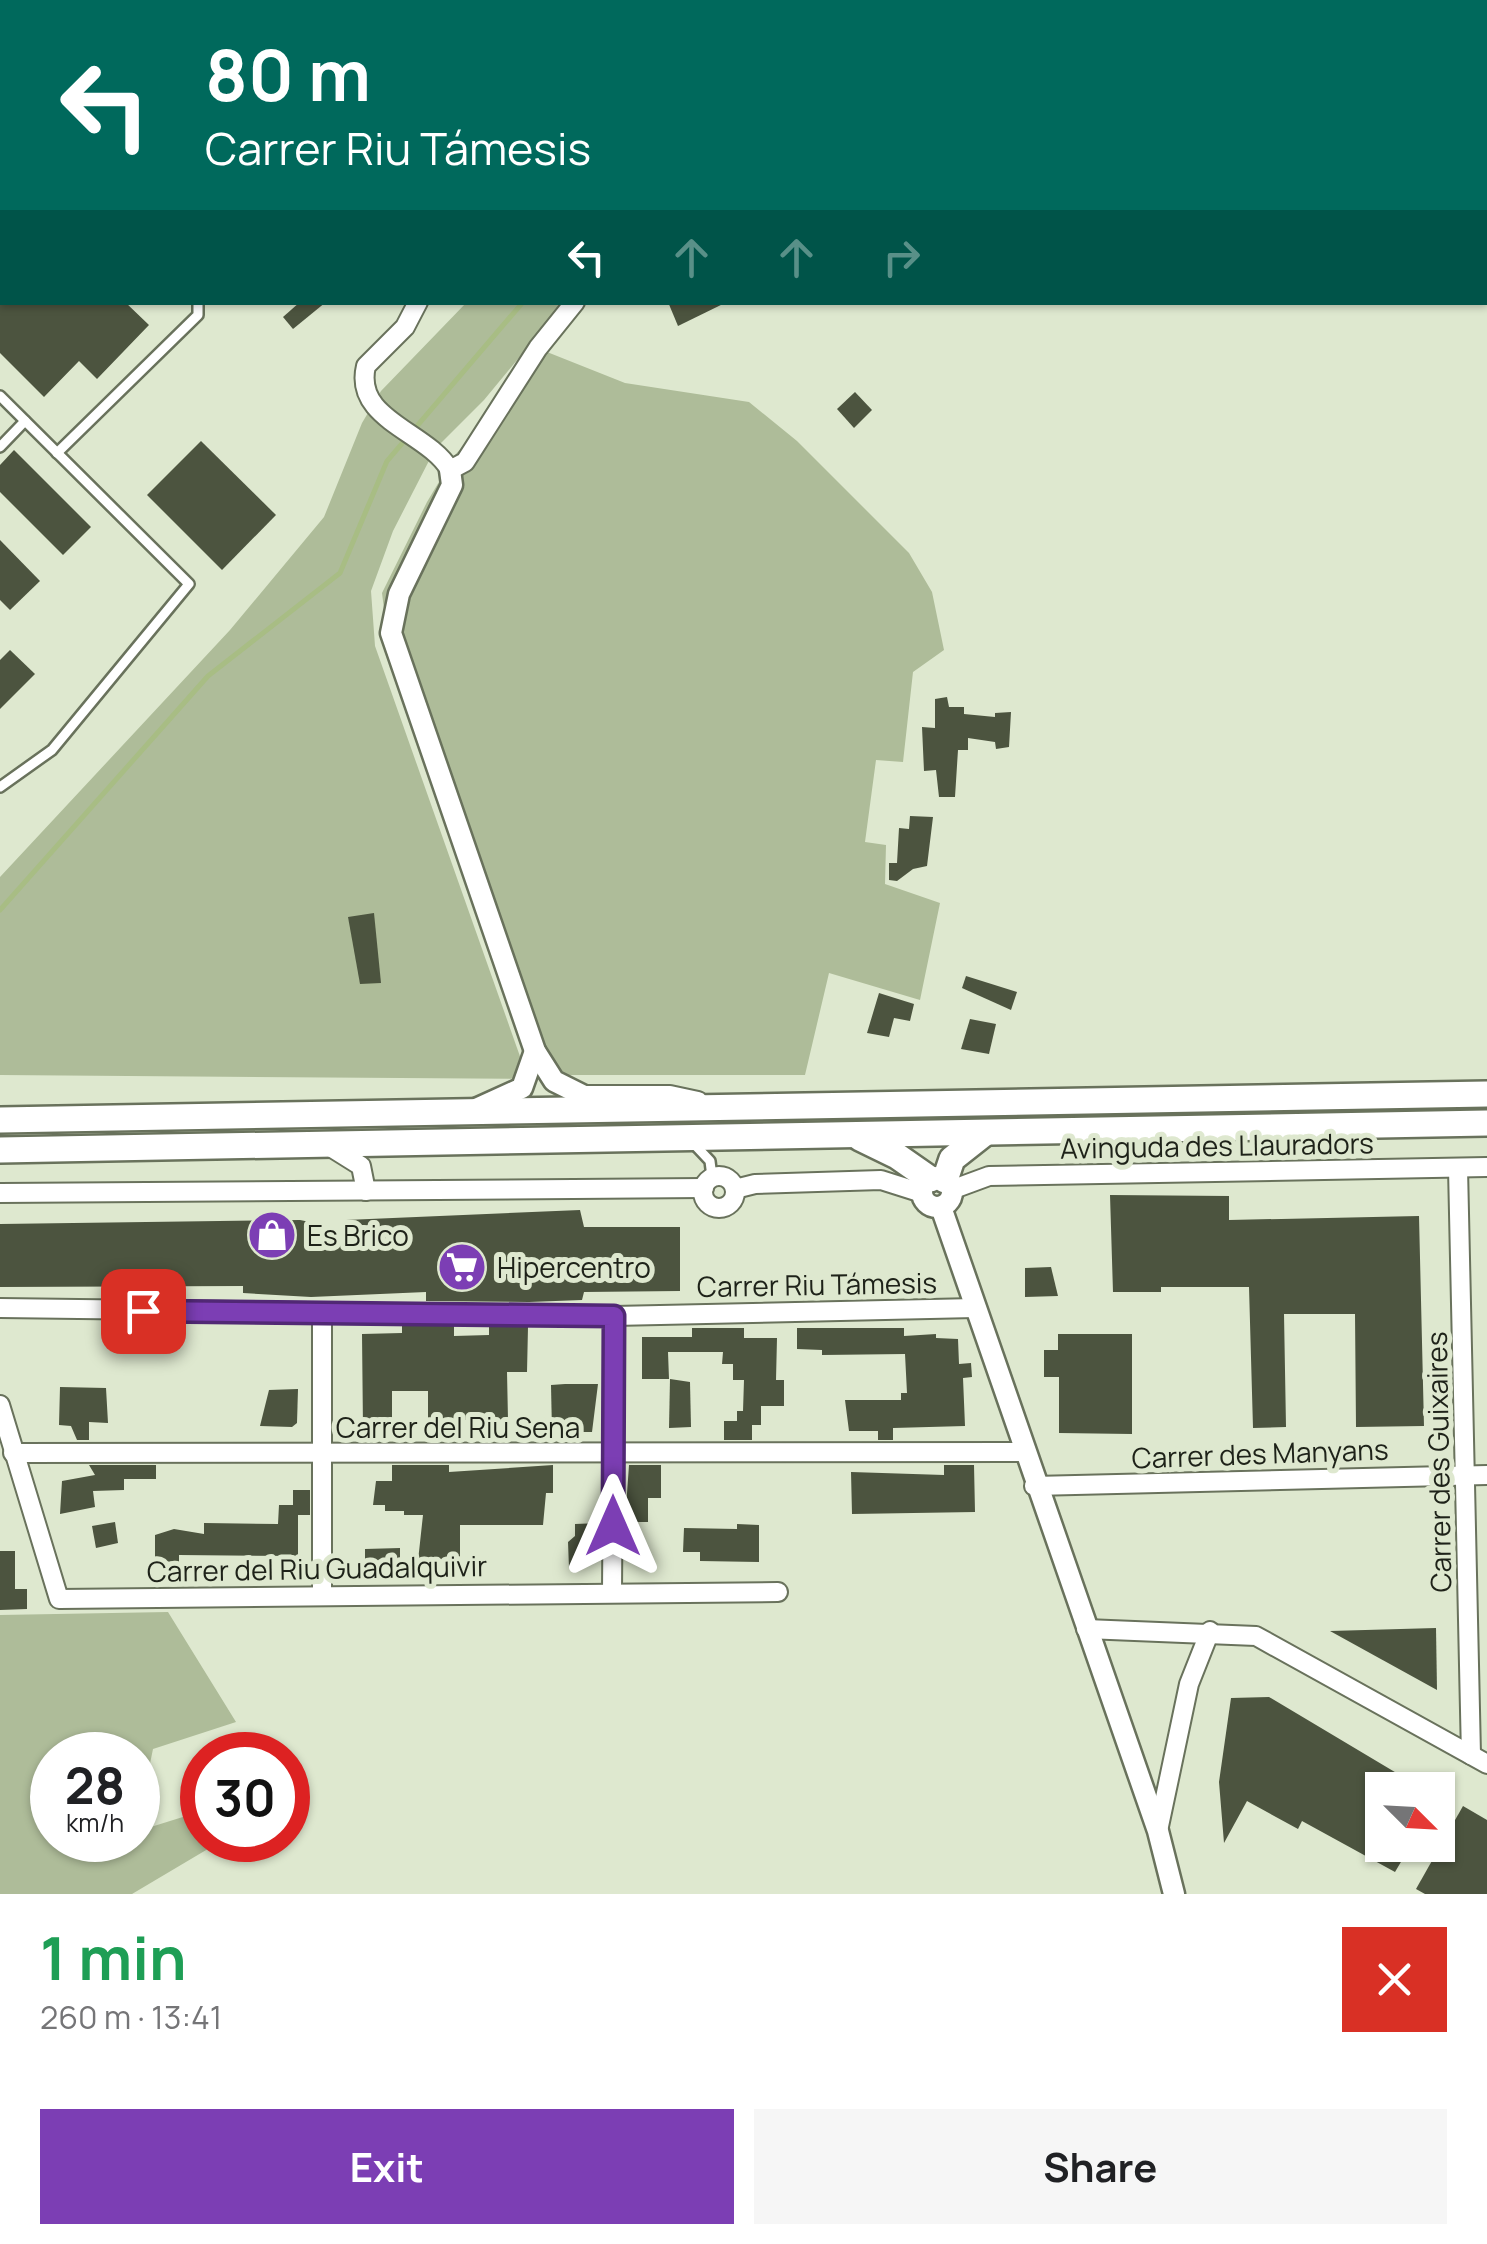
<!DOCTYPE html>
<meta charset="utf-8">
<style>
:root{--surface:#fff;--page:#f6f6f6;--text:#202124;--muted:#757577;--accent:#7c3eb4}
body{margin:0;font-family:Manrope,sans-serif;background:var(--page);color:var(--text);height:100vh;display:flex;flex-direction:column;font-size:38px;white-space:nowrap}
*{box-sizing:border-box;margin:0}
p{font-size:32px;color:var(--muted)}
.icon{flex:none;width:55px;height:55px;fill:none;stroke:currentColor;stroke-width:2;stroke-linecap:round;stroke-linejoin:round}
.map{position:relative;height:1894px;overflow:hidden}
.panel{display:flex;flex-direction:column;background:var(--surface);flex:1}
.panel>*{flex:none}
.banner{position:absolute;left:0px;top:0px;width:1488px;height:305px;box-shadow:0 2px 8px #0004;background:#00695c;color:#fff;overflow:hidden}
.needle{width:65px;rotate:114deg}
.controls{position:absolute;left:1365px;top:1772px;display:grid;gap:20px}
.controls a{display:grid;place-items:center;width:90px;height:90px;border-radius:0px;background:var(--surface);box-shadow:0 2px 8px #0004;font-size:50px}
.speed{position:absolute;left:30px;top:1732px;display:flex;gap:20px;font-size:50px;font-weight:700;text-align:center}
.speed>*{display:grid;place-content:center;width:130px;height:130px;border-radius:50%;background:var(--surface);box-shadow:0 2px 8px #0004;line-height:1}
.speed small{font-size:25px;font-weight:400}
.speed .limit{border:15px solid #d22;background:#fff;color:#111}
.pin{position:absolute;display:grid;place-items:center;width:85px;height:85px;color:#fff;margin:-42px;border-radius:20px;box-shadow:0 5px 15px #0006}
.me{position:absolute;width:110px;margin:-55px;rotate:0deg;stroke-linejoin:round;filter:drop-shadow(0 0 8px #0008)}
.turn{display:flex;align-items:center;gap:35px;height:210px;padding:0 40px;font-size:45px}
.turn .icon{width:130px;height:130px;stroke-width:2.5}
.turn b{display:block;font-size:70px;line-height:85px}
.lanes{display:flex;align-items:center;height:95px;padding:0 40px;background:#0003;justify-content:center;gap:50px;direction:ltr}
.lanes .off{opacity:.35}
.round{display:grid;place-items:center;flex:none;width:105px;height:105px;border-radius:0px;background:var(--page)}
.head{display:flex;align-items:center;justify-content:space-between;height:170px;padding:0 40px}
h1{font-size:60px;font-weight:700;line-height:75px;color:#1e9e55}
.action{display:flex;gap:20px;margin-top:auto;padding:20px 40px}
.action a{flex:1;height:115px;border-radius:0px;background:var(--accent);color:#fff;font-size:40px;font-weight:700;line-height:115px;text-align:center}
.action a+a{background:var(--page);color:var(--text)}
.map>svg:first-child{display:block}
.green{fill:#aebc99}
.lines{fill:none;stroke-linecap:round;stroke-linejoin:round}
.stream{stroke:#a8bd84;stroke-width:5}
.building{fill:#4c543f}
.service-casing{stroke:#69725c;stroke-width:14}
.minor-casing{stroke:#69725c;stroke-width:22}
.tertiary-casing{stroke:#69725c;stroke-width:25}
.primary-casing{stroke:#69725c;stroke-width:30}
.service{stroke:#fff;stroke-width:9}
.minor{stroke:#fff;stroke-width:18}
.tertiary{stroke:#fff;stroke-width:20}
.primary{stroke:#fff;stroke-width:25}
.route-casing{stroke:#512875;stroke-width:25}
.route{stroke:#7c3eb4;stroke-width:18}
.labels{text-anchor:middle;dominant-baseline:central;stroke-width:10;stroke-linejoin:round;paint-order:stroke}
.street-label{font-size:28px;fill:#1e2219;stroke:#dee8cf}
.poi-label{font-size:28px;fill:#1e2219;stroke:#dee8cf;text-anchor:start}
</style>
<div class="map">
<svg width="1487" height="1894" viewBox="0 0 1487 1894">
<rect width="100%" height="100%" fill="#dee8cf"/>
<!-- green -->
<g class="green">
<path d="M466,303h98l-80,97 -49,49 -42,82 -22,60 4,55 153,433 -528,-4v-198l230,-247 94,-113 38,-94 19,-32z"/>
<path d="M547,352l78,31 124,19 48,39 112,112 23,39 12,58 -31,22 -10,90 -27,-2 -11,82 21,3 -1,39 55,19 -20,97 -91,-27 -24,102h-253l-165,-442 -5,-40 45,-91 28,-47z"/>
<path d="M168,1612l68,110 -83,27 -15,73v-67h-86v85h86v-9l64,-20v29h21l-91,54h-132v-279z"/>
</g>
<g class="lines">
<!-- stream -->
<g class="stream">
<path d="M790,2l2,-2"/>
<path d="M0,910l208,-234 132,-103 47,-112 136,-159"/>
</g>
</g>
<!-- building -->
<g class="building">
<path d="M0,302h125l24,23 -52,54 -18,-18 -35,36 -44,-44z"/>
<path d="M300,302h26l-33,27 -10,-12z"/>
<path d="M668,302h59l-49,24z"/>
<path d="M855,392l17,18 -18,18 -17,-19z"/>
<path d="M201,441l75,74 -54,55 -75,-75z"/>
<path d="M14,450l77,77 -28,28 -63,-63v-27z"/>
<path d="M0,540l40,41 -30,29 -10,-10z"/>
<path d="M10,650l25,24 -35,35v-49z"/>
<path d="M947,697l2,10h15v7l31,3v-4l16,-1 -2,35 -13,2 -1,-7 -27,-4v12h-10l-3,47h-16l-3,-27 -12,1 -2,-44 13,1v-29z"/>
<path d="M910,816l23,1 -6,49 -14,3 -16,12 -8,-1v-17h8l2,-35 10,1z"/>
<path d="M374,913l7,70 -21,1 -12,-67z"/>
<path d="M966,976l51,16 -6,18 -49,-22z"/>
<path d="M879,993l35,11 -4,17 -16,-3 -5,19 -22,-4z"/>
<path d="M970,1019l26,5 -7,30 -28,-5z"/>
<path d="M1110,1195l119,1v24l190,-4 5,210 -68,1 -1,-113h-71l2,113 -33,1 -4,-141h-88v5h-48z"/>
<path d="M580,1210l4,17h96v64l-96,1 -2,8 -53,2 -103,-1v-9l-115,5 -68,-4v-7l-243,1v-63l300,-4 15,3v20l27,1 4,-24z"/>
<path d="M1051,1267l7,29 -33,1v-29z"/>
<path d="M402,1326h52v10l35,-1v-8h39l-1,45h-20l1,48h-51v8h-29v-37h-36v38h-29l-1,-95 40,-1z"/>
<path d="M692,1328h52v10h33l-1,42h8v26h-23v19h-9v15h-28v-19h13v-10h6l1,-31h-11v-16h-11l1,-12h-55l1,27h-27v-42h50z"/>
<path d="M797,1328h107v8l32,-2v4l22,1 1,25 12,-1 1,14 -9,1 2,48 -72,2v12h-15v-9h-29l-4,-31h56v-7h6l-2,-39 -83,1v-5l-25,-1z"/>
<path d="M1058,1334h74v100l-73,-1v-56h-15v-27h14z"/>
<path d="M670,1379l20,3 1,45 -22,1z"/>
<path d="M565,1384h33l-6,48h-40l-1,-47z"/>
<path d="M60,1387l46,1 2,35 -19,-1v18h-12l-6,-14 -12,-1z"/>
<path d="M298,1389l-1,34 -5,4 -32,-1 9,-36z"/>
<path d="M89,1465h67v14h-32v11l-31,1 2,16 -35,7 2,-33 33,-6z"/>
<path d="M392,1465h57v7l104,-7v28h-7l-3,32h-83v33l-42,3 5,-46h-19v-4h-19v-6h-12l3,-24h16z"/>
<path d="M629,1465h32v33h-13v24h-23z"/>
<path d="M944,1465h30l1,47 -123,2 -1,-42 93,3z"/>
<path d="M293,1490h17v25h-12v41l-119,-1v7l-24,-1v-26l19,-6 30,5v-11l74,1 1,-19h14z"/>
<path d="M115,1522l3,21 -22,5 -4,-22z"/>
<path d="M600,1523v18h-8l1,23 -24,4 -1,-26 7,-6v-12z"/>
<path d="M737,1524l22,1v37l-59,-1v-9h-17l1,-24 53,1z"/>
<path d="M400,1548v30l-35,1v-30z"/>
<path d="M0,1551h15v38h12v20l-27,1z"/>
<path d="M1436,1628l1,62 -107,-59z"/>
<path d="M1269,1697l156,93h-43v55h29l-16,27 -93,-51 -4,8 -51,-28 -23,42 -5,-61 12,-84z"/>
<path d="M1463,1806l24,14v74h-62l-9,-5z"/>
</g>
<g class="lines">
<!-- service casing -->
<g class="service-casing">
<g id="service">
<path d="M0,83l2,3"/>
<path d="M0,165l2,-3"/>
<path d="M0,227l2,-3"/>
<path d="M0,396l189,188 -137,166 -52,37"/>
<path d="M0,447l25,-26"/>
<path d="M57,453l141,-138v-13"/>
<path d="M694,1144l16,17 2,16"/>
</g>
</g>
<!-- minor casing -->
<g class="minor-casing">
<g id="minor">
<path d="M35,0l1,2"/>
<path d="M839,2l1,-2"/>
<path d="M904,2l4,-2"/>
<path d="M418,302l-13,25 -39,39c-13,54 61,65 84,104l15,-8 73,-114 37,-46"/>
<path d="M582,1095h88l28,6"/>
<path d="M329,1146l32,20 5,25"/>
<path d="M1458,1168l13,587"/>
<circle cx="719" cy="1192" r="16"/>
<path d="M735,1189l20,-5 126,-4 41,13"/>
<path d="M951,1190l38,-14 498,-9"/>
<path d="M0,1193l704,-5"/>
<path d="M0,1308l614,8 361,-8"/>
<path d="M322,1315v279"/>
<path d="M0,1405l59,194 719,-7"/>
<path d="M13,1453l1010,-1"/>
<path d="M1034,1486l453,-11"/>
<path d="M612,1592l2,-276"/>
<path d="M1086,1629l170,7 231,128"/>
<path d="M1158,1831l31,-147 21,-53"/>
</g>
</g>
<!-- tertiary casing -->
<g class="tertiary-casing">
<g id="tertiary">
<path d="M450,470l2,15 -53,109 -8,39 144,418 19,30 28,14"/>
<path d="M478,1108l44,-20 13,-37"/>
<circle cx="937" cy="1192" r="15"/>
<path d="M941,1207l217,624 16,63"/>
</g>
</g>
<!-- primary casing -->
<g class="primary-casing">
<g id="primary">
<path d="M0,1120l1487,-26"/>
<path d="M860,1138l37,18 33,23"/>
<path d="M0,1150l1487,-27"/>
<path d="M945,1180l7,-21 33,-26"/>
</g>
</g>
<!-- service -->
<use href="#service" class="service"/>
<!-- minor -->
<use href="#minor" class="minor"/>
<!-- tertiary -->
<use href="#tertiary" class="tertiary"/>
<!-- primary -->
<use href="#primary" class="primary"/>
</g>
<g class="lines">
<!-- route casing -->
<g class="route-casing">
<path id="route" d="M143,1311l471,5 -1,210"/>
</g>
<!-- route -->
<use href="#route" class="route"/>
</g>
<!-- icons -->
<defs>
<g id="shop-disc" transform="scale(2.5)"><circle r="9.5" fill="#7c3eb4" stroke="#dee8cf"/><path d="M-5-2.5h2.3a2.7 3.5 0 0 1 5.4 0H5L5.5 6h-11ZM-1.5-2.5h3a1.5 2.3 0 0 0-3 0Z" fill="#fff"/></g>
<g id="supermarket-disc" transform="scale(2.5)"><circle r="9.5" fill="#7c3eb4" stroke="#dee8cf"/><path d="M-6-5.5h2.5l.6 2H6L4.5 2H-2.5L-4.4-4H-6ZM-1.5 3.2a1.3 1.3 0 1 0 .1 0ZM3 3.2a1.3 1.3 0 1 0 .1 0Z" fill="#fff"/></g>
</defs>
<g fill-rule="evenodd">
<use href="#shop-disc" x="272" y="1235"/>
<use href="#supermarket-disc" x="462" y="1267"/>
</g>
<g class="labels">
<!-- street labels -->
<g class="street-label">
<text transform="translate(1217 1145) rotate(-1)">Avinguda des Llauradors</text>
<text transform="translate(817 1284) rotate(-1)">Carrer Riu Támesis</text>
<text x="458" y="1427">Carrer del Riu Sena</text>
<text transform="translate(1260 1453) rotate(-2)">Carrer des Manyans</text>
<text transform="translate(1438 1462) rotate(-91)">Carrer des Guixaires</text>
<text transform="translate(317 1568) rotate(-1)">Carrer del Riu Guadalquivir</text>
</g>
<!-- poi labels -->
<g class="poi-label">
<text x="307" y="1235">Es Brico</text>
<text x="497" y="1267">Hipercentro</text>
</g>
</g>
</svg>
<div class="controls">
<a><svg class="needle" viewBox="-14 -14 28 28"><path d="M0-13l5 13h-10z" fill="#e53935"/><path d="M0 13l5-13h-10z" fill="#757577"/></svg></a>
</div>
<div class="speed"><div>28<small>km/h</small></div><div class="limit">30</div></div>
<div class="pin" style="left:143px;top:1311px;background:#d93025"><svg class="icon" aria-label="arrive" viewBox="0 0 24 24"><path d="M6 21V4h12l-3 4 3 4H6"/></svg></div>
<svg class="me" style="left:613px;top:1526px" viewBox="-20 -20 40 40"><path d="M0-17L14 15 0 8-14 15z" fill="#7c3eb4" stroke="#fff" stroke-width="4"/></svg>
<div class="banner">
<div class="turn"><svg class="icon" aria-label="left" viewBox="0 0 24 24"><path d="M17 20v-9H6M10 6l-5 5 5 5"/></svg><div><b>80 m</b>Carrer Riu Támesis</div></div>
<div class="lanes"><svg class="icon" aria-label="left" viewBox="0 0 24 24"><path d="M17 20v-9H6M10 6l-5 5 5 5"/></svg><svg class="icon off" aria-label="ahead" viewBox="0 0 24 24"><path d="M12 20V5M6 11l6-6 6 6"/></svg><svg class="icon off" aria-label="ahead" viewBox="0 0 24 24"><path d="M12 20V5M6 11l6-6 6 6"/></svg><svg class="icon off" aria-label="right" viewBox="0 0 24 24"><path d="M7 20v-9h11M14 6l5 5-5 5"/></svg></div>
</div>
</div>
<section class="panel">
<div class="head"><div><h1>1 min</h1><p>260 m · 13:41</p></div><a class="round" style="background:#d93025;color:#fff"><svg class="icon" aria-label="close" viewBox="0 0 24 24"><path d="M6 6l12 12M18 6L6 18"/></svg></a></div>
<div class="action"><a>Exit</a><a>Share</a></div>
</section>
